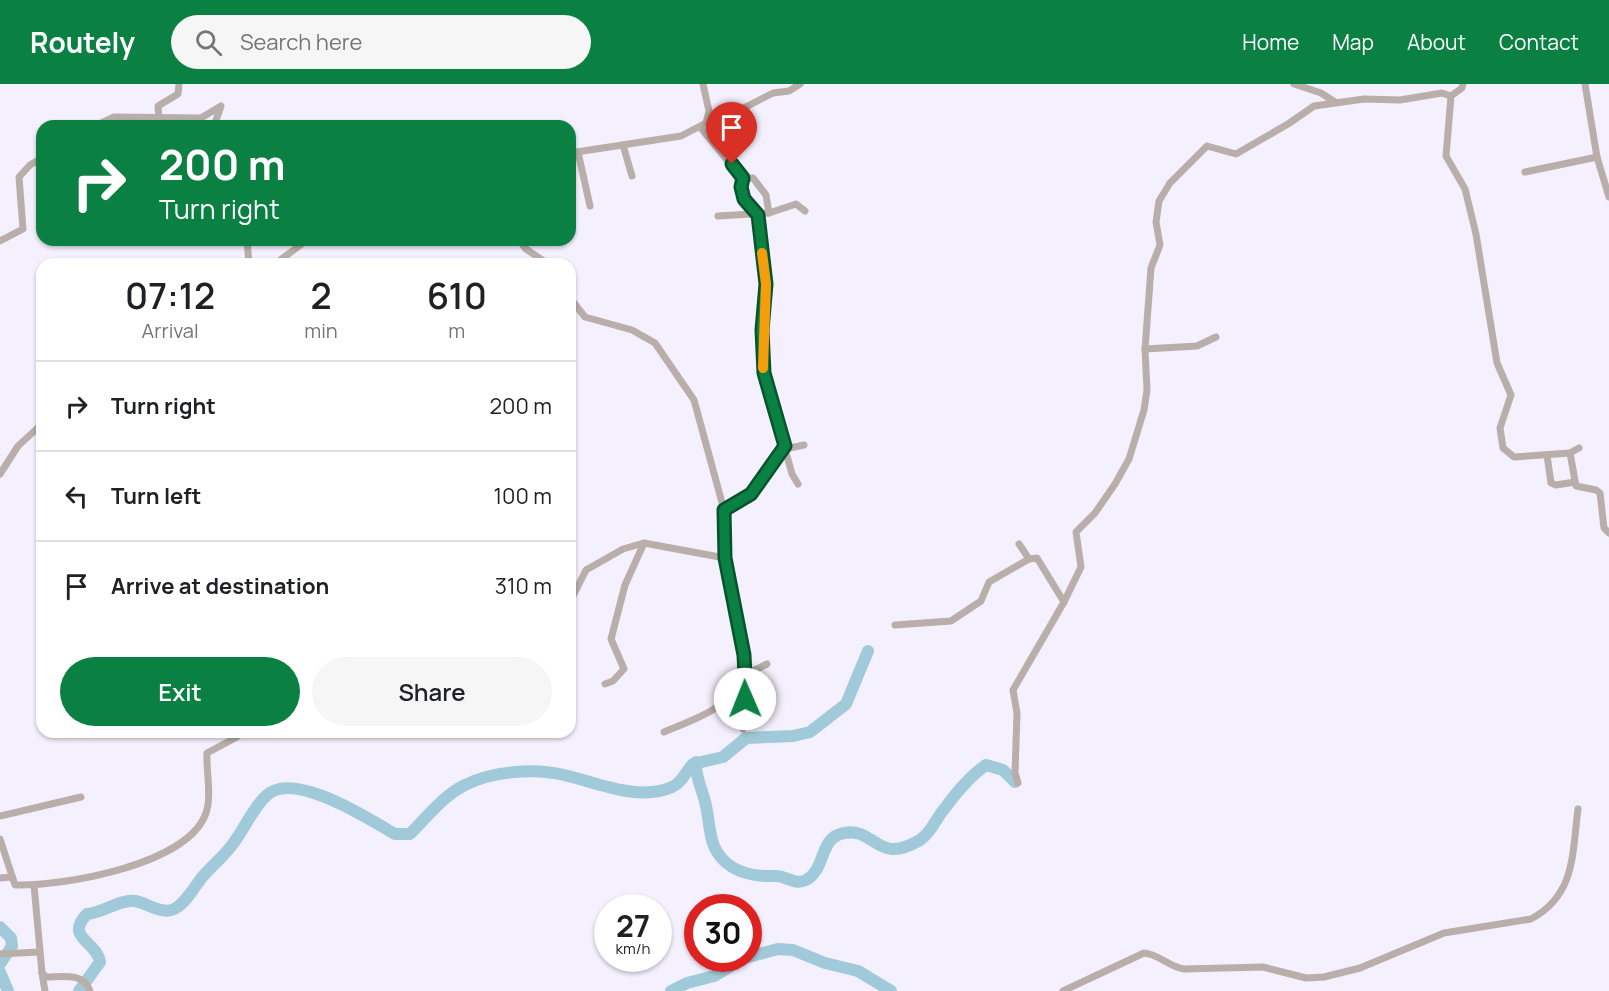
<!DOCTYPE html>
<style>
:root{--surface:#fff;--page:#f6f6f6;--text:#202124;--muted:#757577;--line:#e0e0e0;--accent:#0b8043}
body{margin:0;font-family:Manrope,sans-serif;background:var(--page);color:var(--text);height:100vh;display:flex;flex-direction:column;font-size:22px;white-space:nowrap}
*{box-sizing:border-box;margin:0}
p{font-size:20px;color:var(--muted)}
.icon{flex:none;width:33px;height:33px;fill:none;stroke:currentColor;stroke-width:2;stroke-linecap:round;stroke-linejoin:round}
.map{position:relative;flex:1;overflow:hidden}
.drawer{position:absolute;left:36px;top:174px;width:540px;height:480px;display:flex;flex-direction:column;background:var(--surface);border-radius:18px;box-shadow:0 2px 4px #0004}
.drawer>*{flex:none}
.guide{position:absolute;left:36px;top:36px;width:540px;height:126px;border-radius:18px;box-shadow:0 2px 4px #0004;background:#0b8043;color:#fff;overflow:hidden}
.speed{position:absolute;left:594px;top:810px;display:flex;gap:12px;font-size:30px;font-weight:700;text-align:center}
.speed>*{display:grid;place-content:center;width:78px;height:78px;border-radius:50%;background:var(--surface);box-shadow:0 2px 4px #0004;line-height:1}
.speed small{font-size:15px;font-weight:400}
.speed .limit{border:9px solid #d22;background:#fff;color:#111}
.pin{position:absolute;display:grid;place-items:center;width:51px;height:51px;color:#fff;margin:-62px -26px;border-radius:50% 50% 50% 0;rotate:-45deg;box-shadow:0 0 6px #0007}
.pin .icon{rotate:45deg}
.me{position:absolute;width:66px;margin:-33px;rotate:359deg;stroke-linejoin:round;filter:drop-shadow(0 0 4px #0008)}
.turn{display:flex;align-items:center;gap:21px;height:126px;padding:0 24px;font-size:27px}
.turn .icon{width:78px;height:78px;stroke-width:2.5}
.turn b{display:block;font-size:42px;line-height:51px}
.eta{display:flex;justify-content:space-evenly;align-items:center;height:102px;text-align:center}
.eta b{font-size:36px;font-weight:600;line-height:42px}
.action{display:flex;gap:12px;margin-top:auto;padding:12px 24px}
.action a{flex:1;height:69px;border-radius:36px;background:var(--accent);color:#fff;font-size:24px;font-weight:600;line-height:69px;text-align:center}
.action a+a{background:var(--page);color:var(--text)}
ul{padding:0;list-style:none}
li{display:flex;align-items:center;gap:18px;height:90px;padding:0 24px;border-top:2px solid var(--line)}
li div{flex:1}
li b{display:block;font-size:22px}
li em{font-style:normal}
header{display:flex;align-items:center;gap:36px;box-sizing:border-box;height:84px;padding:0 30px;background:var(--accent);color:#fff}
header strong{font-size:28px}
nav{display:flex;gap:33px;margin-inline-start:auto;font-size:21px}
.search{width:420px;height:54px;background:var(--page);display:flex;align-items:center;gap:15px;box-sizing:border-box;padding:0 21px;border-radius:33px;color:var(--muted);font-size:22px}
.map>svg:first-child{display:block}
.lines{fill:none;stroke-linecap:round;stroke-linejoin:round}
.river{stroke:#a0cad9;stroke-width:12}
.minor{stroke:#b9aea9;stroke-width:7}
.route-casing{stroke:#07532c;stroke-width:15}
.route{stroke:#0b8043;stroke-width:10}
.slow{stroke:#f59e0b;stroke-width:10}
</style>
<header>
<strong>Routely</strong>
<div class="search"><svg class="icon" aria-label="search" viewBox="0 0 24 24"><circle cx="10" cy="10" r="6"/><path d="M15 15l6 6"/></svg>Search here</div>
<nav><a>Home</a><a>Map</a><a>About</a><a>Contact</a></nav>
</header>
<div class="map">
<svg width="1609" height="907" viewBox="0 0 1609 907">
<rect width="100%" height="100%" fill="#f5f0fe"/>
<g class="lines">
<!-- river -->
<g class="river">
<path d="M696,678c-1,16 7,28 10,44 3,12 3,28 8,40 11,25 37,31 61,30 11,-1 19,10 31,4 20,-10 13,-43 38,-47 32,-6 32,33 76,7 12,-8 16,-22 25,-32 11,-15 25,-32 41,-43l17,5 12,12"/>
<path d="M0,843l11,11 1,8 -12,18"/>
<path d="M748,873l30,-8 15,1 32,13 33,8 33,20"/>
<path d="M0,888l8,19"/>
<path d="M79,907l21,-29c-3,-21 -36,-24 -13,-48 16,-1 33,-15 48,-13 12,2 27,14 39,8 12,-5 21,-24 30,-34 9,-10 20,-19 28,-30 12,-15 20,-36 34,-49 26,-27 103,23 129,38h15c17,-17 34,-39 55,-49 27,-14 69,-17 99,-10 32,7 74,27 108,12 11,-5 13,-15 21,-23l30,-7 23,-19 47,-2 17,-4 36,-28 22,-53"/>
<path d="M671,907l16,-8 27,-7 30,-18"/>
</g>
<!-- minor -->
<g class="minor">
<path d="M703,0l6,27 -3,12"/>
<path d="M1294,0l27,9 14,9"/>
<path d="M1585,0l12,73 12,40"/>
<path d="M1451,12l11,-8 1,-4"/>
<path d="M159,35l-1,-13 20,-12 1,-10"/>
<path d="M95,42l19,-9 87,1 20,-12 -7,20"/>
<path d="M700,43l43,52 10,-1 13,17 3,18 27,-9 9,7"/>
<path d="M623,61l9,31"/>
<path d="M578,68l12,54"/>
<path d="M570,69l111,-17 25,-13 16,-4 51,-26 16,-2 11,-7"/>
<path d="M1525,88l72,-15"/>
<path d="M718,132l51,-3"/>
<path d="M247,156l2,24"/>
<path d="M519,156l7,9 22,15"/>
<path d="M0,157l23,-12 -4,-52 11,-12 12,-7"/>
<path d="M275,180l32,-24"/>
<path d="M570,214l15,19 47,13 23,13 39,57 30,110 1,48 19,97 1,20 -4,7 6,26 -4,21"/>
<path d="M1145,265l52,-3 19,-9"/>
<path d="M1570,369l9,-5"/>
<path d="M1547,371l4,28 5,2 19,-3"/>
<path d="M0,390l18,-28 24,-22"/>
<path d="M798,400l-6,-10 -7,-25 19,-4"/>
<path d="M724,426l27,-16 34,-45 -21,-76 -2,-43 4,-46 -8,-69 -14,-16 -3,-12 2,-8"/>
<path d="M1019,460l10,15"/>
<path d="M570,518l16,-32 37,-21 21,-6"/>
<path d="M1064,518l17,-35 -5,-35 19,-19 20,-29 14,-25 15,-49 3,-20 -2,-41 6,-81 9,-23 -4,-23 3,-21 11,-18 37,-37 29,8 52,-30 26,-18 50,-7 36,1 42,-7 9,3 -5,60 19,33 11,45 21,129 14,32 -11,33 3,20 11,9 56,-4 6,33 20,4 4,3 4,35 5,5"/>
<path d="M895,541l56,-4 30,-20 8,-19 40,-23 8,-1 27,44 -51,88 4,23 -2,60 3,10"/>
<path d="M745,591l22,-11"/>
<path d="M605,600l8,-3 11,-12 -13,-30 14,-54 19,-42 81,15"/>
<path d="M664,648c33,-14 57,-20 77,-50"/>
<path d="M0,732l81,-19"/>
<path d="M0,755l15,46c49,1 173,-20 191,-72 6,-17 0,-42 1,-60l30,-16 -1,-5"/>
<path d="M0,794l12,-1"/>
<path d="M34,801l8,88 4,4c16,0 38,-5 44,14"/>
<path d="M0,870l39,-2"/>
<path d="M42,889l3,18"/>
<path d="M1063,907l81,-38c15,1 25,14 40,16l79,-2 43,11 18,-1 36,-9 84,-35 87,-14c45,-24 41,-66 47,-110"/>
</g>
</g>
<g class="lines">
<!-- route casing -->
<g class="route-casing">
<path id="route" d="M732,80l11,14 -2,9 3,12 14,16 8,69 -4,46 2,43 21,73 -34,48 -27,16 1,48 19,97 1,20 -4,7 4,17"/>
</g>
<!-- route -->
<use href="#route" class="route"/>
<!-- slow -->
<path class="slow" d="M762,169l4,31 -3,84"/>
</g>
</svg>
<div class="speed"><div>27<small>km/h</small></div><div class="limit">30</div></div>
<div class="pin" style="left:732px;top:80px;background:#d93025"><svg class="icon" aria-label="arrive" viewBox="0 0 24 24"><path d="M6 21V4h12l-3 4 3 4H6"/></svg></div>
<svg class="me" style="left:745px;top:615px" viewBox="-20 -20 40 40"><circle r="19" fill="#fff"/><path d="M0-13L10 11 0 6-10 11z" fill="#0b8043"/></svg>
<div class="guide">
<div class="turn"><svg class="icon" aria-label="right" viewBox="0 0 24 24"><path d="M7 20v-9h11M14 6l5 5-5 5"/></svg><div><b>200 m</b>Turn right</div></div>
</div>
<section class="drawer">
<div class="eta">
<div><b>07:12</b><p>Arrival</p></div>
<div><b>2</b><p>min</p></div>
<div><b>610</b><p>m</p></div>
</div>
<ul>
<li><svg class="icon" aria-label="right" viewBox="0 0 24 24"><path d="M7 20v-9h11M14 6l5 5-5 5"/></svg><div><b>Turn right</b></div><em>200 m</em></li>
<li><svg class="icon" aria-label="left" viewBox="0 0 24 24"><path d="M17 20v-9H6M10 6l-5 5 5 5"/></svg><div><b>Turn left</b></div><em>100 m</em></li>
<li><svg class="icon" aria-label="arrive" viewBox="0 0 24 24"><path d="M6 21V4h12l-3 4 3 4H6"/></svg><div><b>Arrive at destination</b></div><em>310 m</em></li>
</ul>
<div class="action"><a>Exit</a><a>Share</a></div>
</section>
</div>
